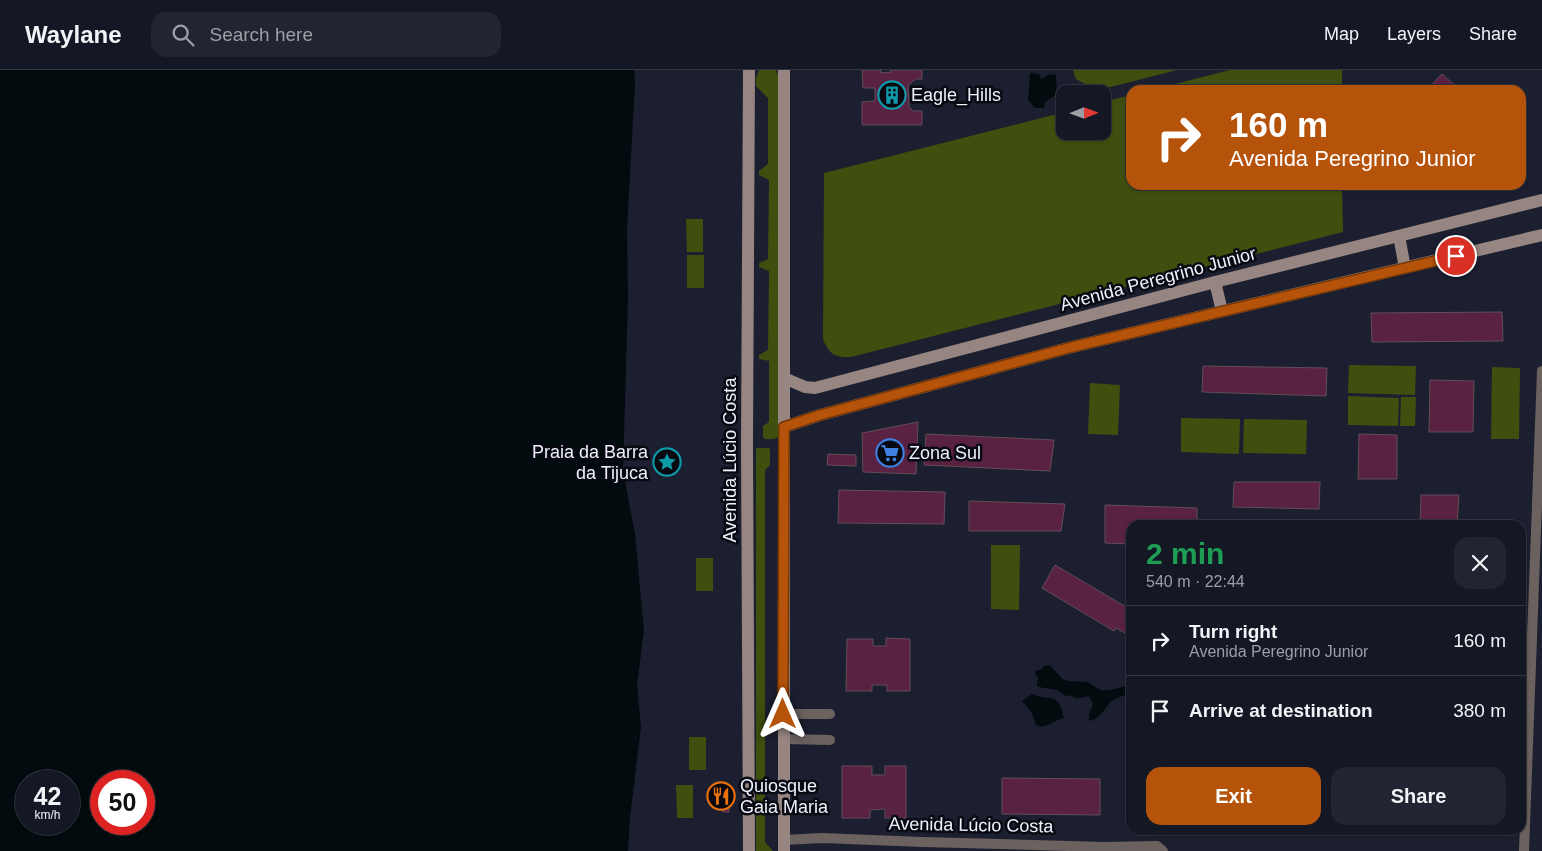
<!DOCTYPE html>
<meta charset="utf-8">
<style>
:root{--surface:#141724;--page:#212431;--text:#f1f3f6;--muted:#9d9fa6;--line:#333641;--accent:#b45309}
body{margin:0;font-family:Arial,sans-serif;background:var(--page);color:var(--text);height:100vh;display:flex;flex-direction:column;font-size:19px;white-space:nowrap}
*{box-sizing:border-box;margin:0}
p{font-size:16px;color:var(--muted)}
.icon{flex:none;width:28px;height:28px;fill:none;stroke:currentColor;stroke-width:2;stroke-linecap:round;stroke-linejoin:round}
.map{position:relative;flex:1;overflow:hidden}
.drawer{position:absolute;left:1126px;top:450px;width:400px;height:315px;display:flex;flex-direction:column;background:var(--surface);border-radius:15px;box-shadow:0 1px 4px #0004,0 0 0 1px var(--line)}
.drawer>*{flex:none}
.banner{position:absolute;left:1126px;top:15px;width:400px;height:105px;border-radius:15px;box-shadow:0 1px 4px #0004,0 0 0 1px var(--line);background:#b45309;color:#fff;overflow:hidden}
.needle{width:32px;rotate:89deg}
.fabs{position:absolute;left:1056px;top:15px;display:grid;gap:10px}
.fabs a{display:grid;place-items:center;width:55px;height:55px;border-radius:10px;background:var(--surface);box-shadow:0 1px 4px #0004,0 0 0 1px var(--line);font-size:25px}
.speed{position:absolute;left:15px;top:700px;display:flex;gap:10px;font-size:25px;font-weight:700;text-align:center}
.speed>*{display:grid;place-content:center;width:65px;height:65px;border-radius:50%;background:var(--surface);box-shadow:0 1px 4px #0004,0 0 0 1px var(--line);line-height:1}
.speed small{font-size:12px;font-weight:400}
.speed .limit{border:8px solid #d22;background:#fff;color:#111}
.pin{position:absolute;display:grid;place-items:center;width:42px;height:42px;color:#fff;margin:-21px;border:2px solid #fff;border-radius:50%;box-shadow:0 1px 5px #0007}
.me{position:absolute;width:55px;margin:-28px;rotate:0deg;stroke-linejoin:round;filter:drop-shadow(0 0 4px #0008)}
.turn{display:flex;align-items:center;gap:18px;height:105px;padding:0 20px;font-size:22px}
.turn .icon{width:65px;height:65px;stroke-width:2.5}
.turn b{display:block;font-size:35px;line-height:42px}
.round{display:grid;place-items:center;flex:none;width:52px;height:52px;border-radius:15px;background:var(--page)}
.overview{display:flex;align-items:center;justify-content:space-between;height:85px;padding:0 20px}
h1{font-size:30px;font-weight:700;line-height:38px;color:#1e9e55}
.primary-button{display:flex;gap:10px;margin-top:auto;padding:10px 20px}
.primary-button a{flex:1;height:58px;border-radius:15px;background:var(--accent);color:#fff;font-size:20px;font-weight:700;line-height:58px;text-align:center}
.primary-button a+a{background:var(--page);color:var(--text)}
ul{padding:0;list-style:none}
li{display:flex;align-items:center;gap:15px;height:70px;padding:0 20px;border-top:1px solid var(--line)}
li div{flex:1}
li b{display:block;font-size:19px}
li em{font-style:normal}
header{display:flex;align-items:center;gap:30px;box-sizing:border-box;height:70px;padding:0 25px;background:var(--surface);border-bottom:1px solid var(--line)}
header strong{font-size:24px}
nav{display:flex;gap:28px;margin-inline-start:auto;font-size:18px}
.search{width:350px;height:45px;background:var(--page);display:flex;align-items:center;gap:12px;box-sizing:border-box;padding:0 18px;border-radius:15px;color:var(--muted);font-size:19px}
.map>svg:first-child{display:block}
.green{fill:#3f4f0e}
.water{fill:#020b0e;fill-rule:evenodd}
.building{fill:#592142;stroke:#634e59}
.lines{fill:none;stroke-linecap:round;stroke-linejoin:round}
.street{stroke:#6b615e;stroke-width:10}
.secondary{stroke:#968581;stroke-width:12}
.route-casing{stroke:#753606;stroke-width:12}
.route{stroke:#b45309;stroke-width:9}
.labels{text-anchor:middle;dominant-baseline:central;stroke-width:5;stroke-linejoin:round;paint-order:stroke}
.poi-label{font-size:18px;fill:#eef1fd;stroke:#080911;text-anchor:start}
.street-label{font-size:18px;fill:#eef1fd;stroke:#080911}
</style>
<header>
<strong>Waylane</strong>
<div class="search"><svg class="icon" aria-label="search" viewBox="0 0 24 24"><circle cx="10" cy="10" r="6"/><path d="M15 15l6 6"/></svg>Search here</div>
<nav><a>Map</a><a>Layers</a><a>Share</a></nav>
</header>
<div class="map">
<svg width="1542" height="781" viewBox="0 0 1542 781">
<rect width="100%" height="100%" fill="#1b1f30"/>
<!-- green -->
<g class="green">
<path d="M759,0h17l2,6v361c-3,3 -9,2 -13,2l-2,-2v-11l6,-4v-61l-10,-2v-4l9,-5 1,-79 -10,-4v-4l9,-4 1,-79 -10,-5v-4l9,-7v-66l-12,-12v-8z"/>
<path d="M1073,0h104l-70,18h-15l-16,-9z"/>
<path d="M1230,0h112v20h-191z"/>
<path d="M1131,25v90h211l1,47 -492,125c-18,0 -20,-2 -28,-17l1,-167 241,-61v19h37l1,-29z"/>
<path d="M686,149h17v33h-16z"/>
<rect x="687" y="185" width="17" height="33"/>
<path d="M1349,295l67,1 -1,29 -67,-2z"/>
<path d="M1492,297l28,1 -1,71h-28z"/>
<path d="M1090,313l30,2 -2,50 -30,-1z"/>
<path d="M1348,326l51,2 -1,28 -50,-1z"/>
<path d="M1401,327h15l-1,29h-15z"/>
<path d="M1181,348l59,1 -1,35 -58,-2z"/>
<path d="M1244,349l63,1 -1,34 -63,-1z"/>
<path d="M756,378h13l1,2v15l-5,5v372l8,9h-17z"/>
<path d="M1215,449l70,1v5h-70z"/>
<path d="M991,475h29l-1,65 -28,-1z"/>
<rect x="696" y="488" width="17" height="33"/>
<rect x="689" y="667" width="17" height="33"/>
<path d="M676,715h17v33h-16z"/>
</g>
<!-- water -->
<g class="water">
<path d="M0,0h634l1,14 -8,144 1,70 -5,173 12,63 9,96 -7,55 4,42 -11,90 -2,34h-628zM26,711h43v43h-43zM101,711h43v43h-43z"/>
<path d="M1030,3l9,1 3,5 7,-5 7,1 1,19 -12,8 -1,6h-9l-7,-8z"/>
<path d="M1050,595l12,14 6,2 19,1 14,8h9l21,-5v9c-9,1 -18,4 -24,12 -6,8 -8,13 -18,15v-7l4,-10c-4,-13 -8,-5 -17,-6 -2,-1 -5,-2 -8,-3l-2,2c-11,-12 -17,-6 -29,-11 -1,-5 4,-8 -2,-12l1,-4h5l3,-4z"/>
<path d="M1032,624c18,8 26,-4 32,24 -10,2 -18,12 -28,7l-4,-12 -10,-12z"/>
</g>
<!-- building -->
<g class="building">
<path d="M862,0h19v3l10,-1v-2h31v9h-6l-8,6 1,22 4,4h9v14h-60v-23l13,-1v-13h-12z"/>
<path d="M1442,4l18,16h-33z"/>
<path d="M1502,242l1,29 -131,1 -1,-29z"/>
<path d="M1203,296l124,2 -1,28 -124,-4z"/>
<path d="M1430,310l44,1 -1,51h-44z"/>
<path d="M918,352l-2,52 -53,-2 -1,-39z"/>
<path d="M926,364l128,6 -4,31 -126,-6z"/>
<path d="M1359,364l38,1v44h-39z"/>
<path d="M828,384l28,1v11l-29,-1z"/>
<path d="M1234,412h86l-1,27 -86,-2z"/>
<path d="M839,420l106,2 -1,32 -106,-1z"/>
<path d="M1421,425h38l-2,30h-37z"/>
<path d="M969,431l96,3 -4,27h-92z"/>
<path d="M1105,435l92,3v17h-66v19l-26,-1z"/>
<path d="M1055,495l71,42 -1,2 6,3v9l-6,12 -9,-5 -2,3 -72,-43z"/>
<path d="M886,568l24,1v52h-23v-6h-15v6h-26l1,-52h26v7h13z"/>
<path d="M842,696h30v9h13v-9h21v52h-21v-9l-15,1v8h-28z"/>
<path d="M1002,708l98,1v36l-98,-1z"/>
<path d="M723,715h6v27h-6l-1,-12h-8v-8h8z"/>
</g>
<g class="lines">
<!-- street -->
<g class="street">
<path d="M783,644h47"/>
<path d="M784,669l46,1"/>
<path d="M784,770l38,-2 101,4 182,5 52,-1 6,5"/>
<path d="M1524,781l18,-480"/>
</g>
<!-- secondary -->
<g class="secondary">
<path d="M784,0v781"/>
<path d="M1399,166l6,32"/>
<path d="M1215,212l7,29"/>
<path d="M784,308l21,9 10,1 400,-106 327,-82"/>
<path d="M784,357l36,-12 252,-68 470,-112"/>
<path d="M749,781l-2,-407 2,-374"/>
</g>
</g>
<g class="lines">
<!-- route casing -->
<g class="route-casing">
<path id="route" d="M783,644l1,-287 36,-12 252,-68 384,-91"/>
</g>
<!-- route -->
<use href="#route" class="route"/>
</g>
<!-- icons -->
<defs>
<g id="building-ring" transform="scale(1.4375)"><circle r="9.5" fill="#080911" stroke="#0f9aa8" stroke-width="1.5"/><path d="M-4-6H4V6H1V3H-1V6H-4ZM-2.5-4.3h1.7v1.8h-1.7ZM.8-4.3h1.7v1.8H.8ZM-2.5-1h1.7V.8h-1.7ZM.8-1h1.7V.8H.8Z" fill="#0f9aa8"/></g>
<g id="supermarket-ring" transform="scale(1.4375)"><circle r="9.5" fill="#080911" stroke="#3f7fe0" stroke-width="1.5"/><path d="M-6-5.5h2.5l.6 2H6L4.5 2H-2.5L-4.4-4H-6ZM-1.5 3.2a1.3 1.3 0 1 0 .1 0ZM3 3.2a1.3 1.3 0 1 0 .1 0Z" fill="#3f7fe0"/></g>
<g id="sight-ring" transform="scale(1.4375)"><circle r="9.5" fill="#080911" stroke="#0f9aa8" stroke-width="1.5"/><path d="M0-6L1.8-2.2L6-1.7L2.9 1.2L3.7 5.4L0 3.3L-3.7 5.4L-2.9 1.2L-6-1.7L-1.8-2.2Z" fill="#0f9aa8"/></g>
<g id="restaurant-ring" transform="scale(1.4375)"><circle r="9.5" fill="#080911" stroke="#e8710a" stroke-width="1.5"/><path d="M-5-6h1v4h1v-4h1v4h1v-4h1v5L-1.5 .5V6h-2V.5L-5-1ZM5-6V6H3V1.5H1.5Q1.5-4 5-6Z" fill="#e8710a"/></g>
</defs>
<g fill-rule="evenodd">
<use href="#building-ring" x="892" y="25"/>
<use href="#supermarket-ring" x="890" y="383"/>
<use href="#sight-ring" x="667" y="392"/>
<use href="#restaurant-ring" x="721" y="726"/>
</g>
<g class="labels">
<!-- poi labels -->
<g class="poi-label">
<text x="911" y="25">Eagle_Hills</text>
<text x="648" y="382" text-anchor="end">Praia da Barra<tspan x="648" dy="21">da Tijuca</tspan></text>
<text x="909" y="383">Zona Sul</text>
<text x="740" y="716">Quiosque<tspan x="740" dy="21">Gaia Maria</tspan></text>
</g>
<!-- street labels -->
<g class="street-label">
<text transform="translate(1158 209) rotate(-15)">Avenida Peregrino Junior</text>
<text transform="translate(730 390) rotate(-90)">Avenida Lúcio Costa</text>
<text transform="translate(971 755) rotate(1)">Avenida Lúcio Costa</text>
</g>
</g>
</svg>
<div class="fabs">
<a><svg class="needle" viewBox="-14 -14 28 28"><path d="M0-13l5 13h-10z" fill="#e53935"/><path d="M0 13l5-13h-10z" fill="#9d9fa6"/></svg></a>
</div>
<div class="speed"><div>42<small>km/h</small></div><div class="limit">50</div></div>
<div class="pin" style="left:1456px;top:186px;background:#d93025"><svg class="icon" aria-label="arrive" viewBox="0 0 24 24"><path d="M6 21V4h12l-3 4 3 4H6"/></svg></div>
<svg class="me" style="left:783px;top:644px" viewBox="-20 -20 40 40"><path d="M0-17L14 15 0 8-14 15z" fill="#b45309" stroke="#fff" stroke-width="4"/></svg>
<div class="banner">
<div class="turn"><svg class="icon" aria-label="right" viewBox="0 0 24 24"><path d="M7 20v-9h11M14 6l5 5-5 5"/></svg><div><b>160 m</b>Avenida Peregrino Junior</div></div>
</div>
<section class="drawer">
<div class="overview"><div><h1>2 min</h1><p>540 m · 22:44</p></div><a class="round"><svg class="icon" aria-label="close" viewBox="0 0 24 24"><path d="M6 6l12 12M18 6L6 18"/></svg></a></div>
<ul>
<li><svg class="icon" aria-label="right" viewBox="0 0 24 24"><path d="M7 20v-9h11M14 6l5 5-5 5"/></svg><div><b>Turn right</b><p>Avenida Peregrino Junior</p></div><em>160 m</em></li>
<li><svg class="icon" aria-label="arrive" viewBox="0 0 24 24"><path d="M6 21V4h12l-3 4 3 4H6"/></svg><div><b>Arrive at destination</b></div><em>380 m</em></li>
</ul>
<div class="primary-button"><a>Exit</a><a>Share</a></div>
</section>
</div>
